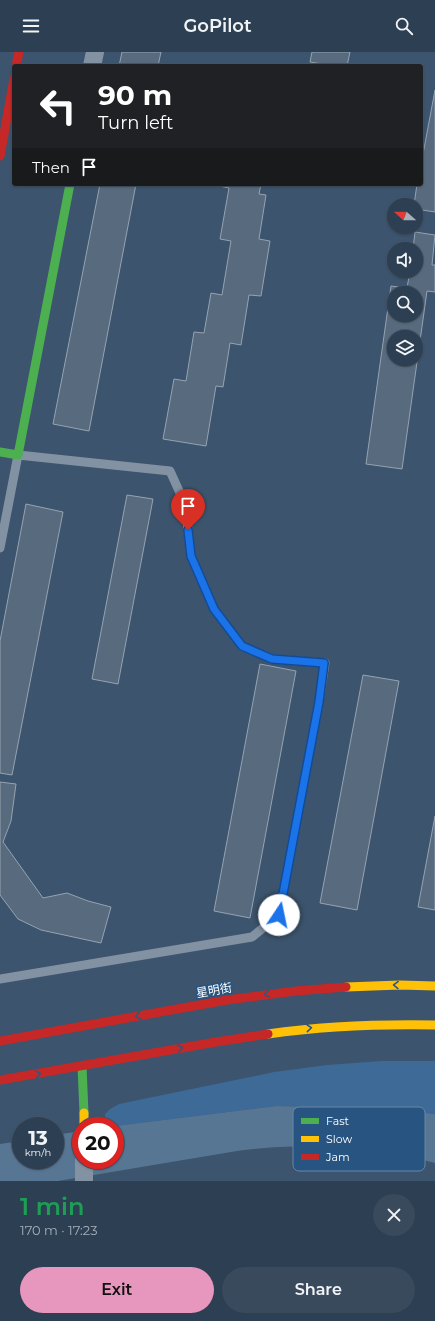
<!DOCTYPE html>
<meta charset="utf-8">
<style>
:root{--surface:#2d3f52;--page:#394a5c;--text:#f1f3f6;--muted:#a7afb8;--line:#485869;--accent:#e797bd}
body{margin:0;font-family:Montserrat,"Noto Sans SC",sans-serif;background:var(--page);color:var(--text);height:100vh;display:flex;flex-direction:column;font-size:15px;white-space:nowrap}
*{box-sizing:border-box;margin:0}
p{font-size:13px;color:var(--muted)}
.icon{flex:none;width:22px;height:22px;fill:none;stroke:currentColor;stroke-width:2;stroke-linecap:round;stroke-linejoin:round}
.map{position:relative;height:1129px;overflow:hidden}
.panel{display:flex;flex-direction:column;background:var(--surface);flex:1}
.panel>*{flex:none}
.top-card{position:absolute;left:12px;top:12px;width:411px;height:122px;border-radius:4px;box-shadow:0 1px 3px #0004,0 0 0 1px var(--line);background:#202124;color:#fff;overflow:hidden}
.needle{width:26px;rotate:291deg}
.controls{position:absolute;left:387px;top:146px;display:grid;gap:8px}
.controls a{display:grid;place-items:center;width:36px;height:36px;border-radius:50%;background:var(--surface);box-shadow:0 1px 3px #0004,0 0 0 1px var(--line);font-size:20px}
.speed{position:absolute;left:12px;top:1065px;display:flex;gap:8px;font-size:20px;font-weight:700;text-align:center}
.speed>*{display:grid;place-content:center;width:52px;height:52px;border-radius:50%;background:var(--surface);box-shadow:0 1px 3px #0004,0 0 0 1px var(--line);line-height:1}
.speed small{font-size:10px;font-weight:400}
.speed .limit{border:6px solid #d22;background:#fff;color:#111}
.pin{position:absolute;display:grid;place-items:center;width:34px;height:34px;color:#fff;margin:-41px -17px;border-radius:50% 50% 50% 0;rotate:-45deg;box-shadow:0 0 4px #0007}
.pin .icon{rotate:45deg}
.me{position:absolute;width:44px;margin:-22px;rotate:11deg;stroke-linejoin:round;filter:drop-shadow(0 0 3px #0008)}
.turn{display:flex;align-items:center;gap:14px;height:84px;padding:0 20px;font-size:18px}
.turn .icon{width:52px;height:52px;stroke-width:2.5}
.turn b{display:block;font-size:28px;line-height:34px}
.then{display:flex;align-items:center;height:38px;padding:0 20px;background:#0003;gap:8px;font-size:15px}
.round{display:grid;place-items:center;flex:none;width:42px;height:42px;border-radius:21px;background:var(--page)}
.headline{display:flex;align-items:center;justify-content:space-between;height:68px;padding:0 20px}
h1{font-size:24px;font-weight:600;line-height:30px;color:#1e9e55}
.primary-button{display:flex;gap:8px;margin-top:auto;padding:8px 20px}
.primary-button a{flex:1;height:46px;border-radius:24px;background:var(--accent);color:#111;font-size:16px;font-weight:600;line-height:46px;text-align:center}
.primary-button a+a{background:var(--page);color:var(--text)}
header{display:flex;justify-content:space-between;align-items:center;height:52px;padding:0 20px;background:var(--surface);font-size:18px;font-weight:600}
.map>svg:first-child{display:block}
.green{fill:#3d6a97}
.water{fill:#577694}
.building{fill:#586b7e;stroke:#95a3b2;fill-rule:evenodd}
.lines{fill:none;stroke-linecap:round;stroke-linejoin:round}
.lane{stroke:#8292a3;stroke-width:9}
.street{stroke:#8292a3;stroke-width:18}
.fast{stroke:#4caf50;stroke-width:9}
.slow{stroke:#ffc107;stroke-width:9}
.jam{stroke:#c62828;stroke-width:9}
.slow-bridge{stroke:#ffc107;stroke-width:9}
.oneway{stroke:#2a597f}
.route-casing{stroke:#114b97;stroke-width:10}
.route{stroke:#1a73e8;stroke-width:7}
.labels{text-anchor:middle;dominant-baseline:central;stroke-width:3;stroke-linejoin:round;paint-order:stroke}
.street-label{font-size:12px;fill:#fff;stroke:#285481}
.key{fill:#285481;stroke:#6887a7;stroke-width:1}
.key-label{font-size:11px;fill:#fff}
</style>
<header><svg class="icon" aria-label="menu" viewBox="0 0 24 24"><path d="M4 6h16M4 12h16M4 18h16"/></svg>GoPilot<svg class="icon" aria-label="search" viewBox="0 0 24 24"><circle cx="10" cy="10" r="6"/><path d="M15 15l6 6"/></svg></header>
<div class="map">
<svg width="435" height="1129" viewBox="0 0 435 1129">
<rect width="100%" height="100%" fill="#3c546d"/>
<!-- green -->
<path class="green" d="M381,1009h54v53l-45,-5 -114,-3 -161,20h-9l-1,-12 5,-5 9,-5 155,-32 53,-7z"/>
<!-- water -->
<path class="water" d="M276,1054l114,3 45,5v49c-64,-17 -133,-21 -198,-12l-179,30h-58v-37l21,-3v19h34v-25l26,-4v29h34v-34z"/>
<!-- building -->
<g class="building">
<path d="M122,0h39l-3,14h-39z"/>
<path d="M312,0h38l-3,14h-13l-24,-4z"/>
<path d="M435,38v122l-19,-3v-4h-2l3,-21h4v-19z"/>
<path d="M100,132h36l-47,247 -36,-7z"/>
<path d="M219,132h42l-2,10 7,1 -7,44 11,2 -9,55 -12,-1 -8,50 -11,-2 -7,44 -7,-1 -10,60 -43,-7 11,-60 12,2 8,-49 10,1 7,-40 11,2 9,-54 -11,-2 9,-51 -10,-2z"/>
<path d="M415,180l20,3 -3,30h3v27l-8,-1 -25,178 -36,-5 25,-178 16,2 3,-17h6v-22h-3zM394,241h22v22h-22zM394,285h22v22h-22z"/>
<path d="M127,443l26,4 -35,185 -26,-5z"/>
<path d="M26,452l37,8 -51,263 -12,-2v-132z"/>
<path d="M260,612l36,7 -46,247 -36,-7z"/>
<path d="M363,623l36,6 -42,229 -37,-7z"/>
<path d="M0,730l16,2 -5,37 -8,21 40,56 24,-5 21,8 23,6 -10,36 -60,-13 -23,-11 -18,-24z"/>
<path d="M435,764v94l-17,-3z"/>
</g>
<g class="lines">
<!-- lane -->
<path class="lane" d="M0,496l18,-93 152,16 15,33 6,52 23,53 28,37 30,13 53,4 -6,39 -40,213 -27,22 -252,42"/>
<!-- street -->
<g class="street">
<path d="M92,14l3,-14"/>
<path d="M84,1129v-21"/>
</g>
<!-- fast -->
<g class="fast">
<path d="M0,400l18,3 52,-271"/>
<path d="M82,1014l2,47"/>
</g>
<!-- slow -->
<g class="slow">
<path d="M346,935l54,-2 35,1"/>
<path d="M268,982c56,-8 111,-10 167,-9"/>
</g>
<!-- jam -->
<g class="jam">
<path d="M16,14l3,-14"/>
<path d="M0,104l14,-77"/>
<path d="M0,989l227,-41 69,-9 50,-4"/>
<path d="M0,1028l216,-38 52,-8"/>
</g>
<!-- slow-bridge -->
<path class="slow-bridge" d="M84,1061v13"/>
</g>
<!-- one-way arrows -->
<defs><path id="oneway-chevron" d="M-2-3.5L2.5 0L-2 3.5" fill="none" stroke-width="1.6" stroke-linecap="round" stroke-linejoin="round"/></defs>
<g class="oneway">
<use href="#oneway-chevron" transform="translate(396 933) rotate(-179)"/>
<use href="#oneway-chevron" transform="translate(267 942) rotate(172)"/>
<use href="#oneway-chevron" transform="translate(138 964) rotate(170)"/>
<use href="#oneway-chevron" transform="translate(309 976) rotate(-5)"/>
<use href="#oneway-chevron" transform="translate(180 996) rotate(-11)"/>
<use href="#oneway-chevron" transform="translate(38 1022) rotate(-10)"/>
</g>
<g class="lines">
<!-- route casing -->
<g class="route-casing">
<path id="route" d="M188,478l3,26 23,53 28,37 30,13 52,4 -5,39 -40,213"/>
</g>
<!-- route -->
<use href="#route" class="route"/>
</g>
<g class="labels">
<!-- street labels -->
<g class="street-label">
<text transform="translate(214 938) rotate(-10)">星明街</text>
</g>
</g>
<!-- legend -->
<rect x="293" y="1055" width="132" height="64" rx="6" class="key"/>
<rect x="301" y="1066" width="18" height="6" fill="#4caf50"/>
<rect x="301" y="1084" width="18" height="6" fill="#ffc107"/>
<rect x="301" y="1102" width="18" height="6" fill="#c62828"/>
<g class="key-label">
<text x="326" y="1073">Fast</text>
<text x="326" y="1091">Slow</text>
<text x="326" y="1109">Jam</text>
</g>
</svg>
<div class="controls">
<a><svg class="needle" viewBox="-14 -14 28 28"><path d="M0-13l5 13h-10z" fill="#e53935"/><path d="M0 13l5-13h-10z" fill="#a7afb8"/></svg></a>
<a><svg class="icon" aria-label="sound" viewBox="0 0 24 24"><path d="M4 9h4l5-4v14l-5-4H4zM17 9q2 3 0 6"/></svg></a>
<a><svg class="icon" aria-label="search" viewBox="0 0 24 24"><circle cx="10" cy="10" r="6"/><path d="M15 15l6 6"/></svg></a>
<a><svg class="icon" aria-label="layers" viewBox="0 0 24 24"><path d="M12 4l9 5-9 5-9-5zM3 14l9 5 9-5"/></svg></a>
</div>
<div class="speed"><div>13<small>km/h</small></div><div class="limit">20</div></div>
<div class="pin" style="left:188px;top:478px;background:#d93025"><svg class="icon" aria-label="arrive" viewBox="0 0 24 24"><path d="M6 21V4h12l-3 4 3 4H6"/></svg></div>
<svg class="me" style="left:279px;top:863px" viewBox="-20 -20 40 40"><circle r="19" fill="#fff"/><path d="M0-13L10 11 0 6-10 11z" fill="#1a73e8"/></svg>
<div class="top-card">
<div class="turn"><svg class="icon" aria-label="left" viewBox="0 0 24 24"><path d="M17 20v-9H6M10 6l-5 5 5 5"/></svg><div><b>90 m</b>Turn left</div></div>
<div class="then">Then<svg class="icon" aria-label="arrive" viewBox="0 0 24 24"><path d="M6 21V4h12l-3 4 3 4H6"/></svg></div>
</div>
</div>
<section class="panel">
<div class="headline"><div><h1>1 min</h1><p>170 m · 17:23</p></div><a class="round"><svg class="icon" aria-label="close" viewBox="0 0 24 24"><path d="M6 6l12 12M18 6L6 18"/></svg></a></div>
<div class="primary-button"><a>Exit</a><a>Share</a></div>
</section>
